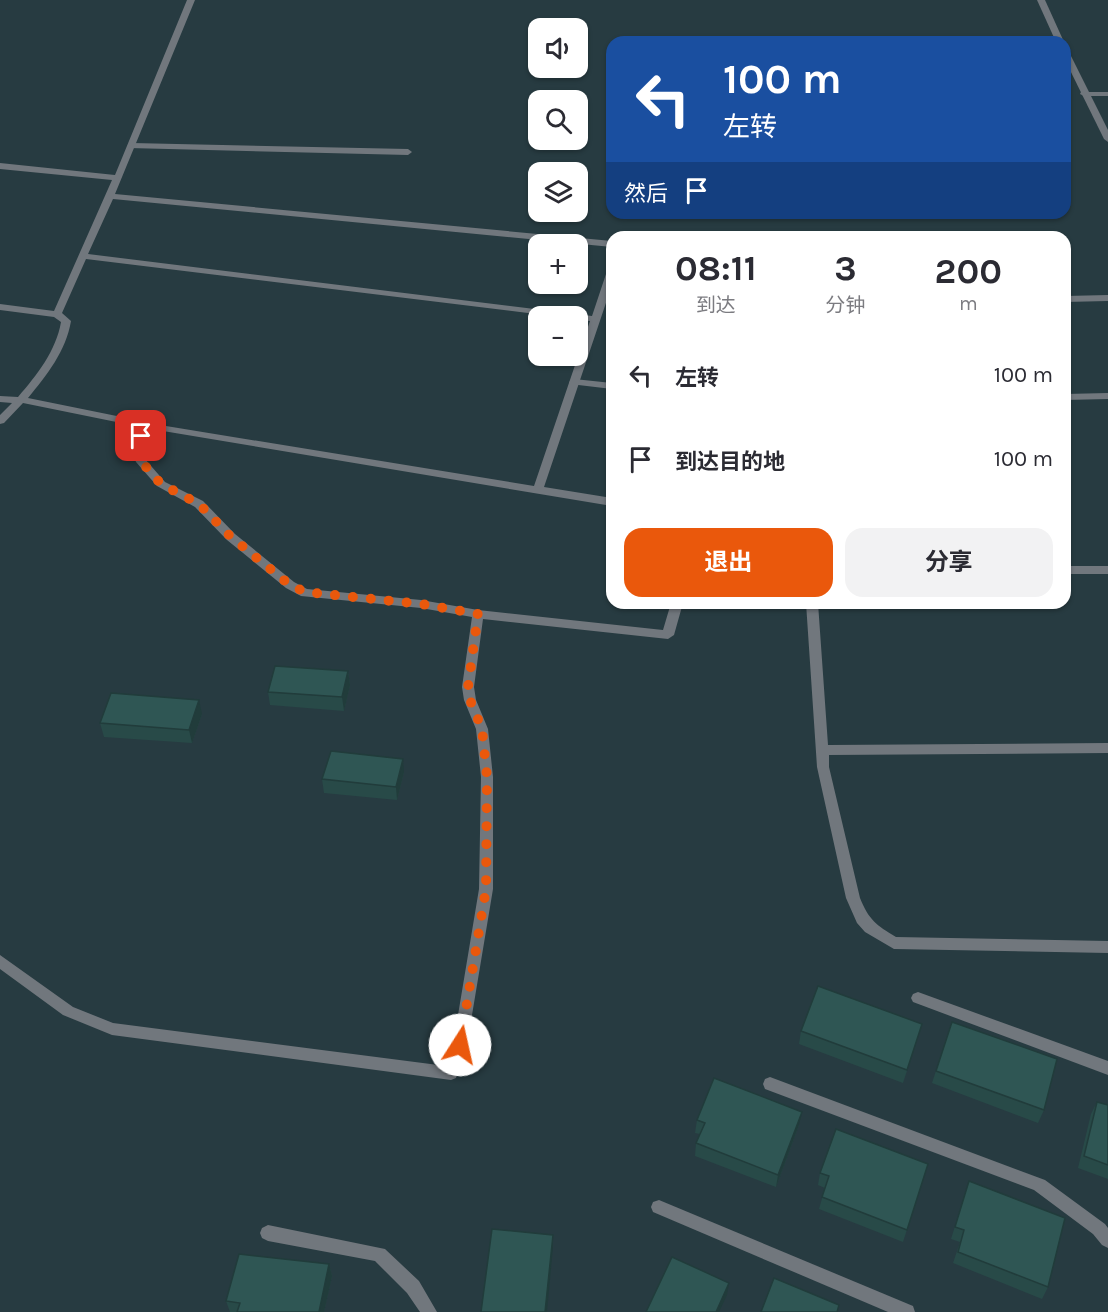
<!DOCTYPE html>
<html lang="zh">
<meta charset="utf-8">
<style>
:root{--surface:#fff;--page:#f2f2f3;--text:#2b2b33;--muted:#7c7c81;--accent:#ea580c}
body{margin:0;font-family:Karla,"Noto Sans SC",sans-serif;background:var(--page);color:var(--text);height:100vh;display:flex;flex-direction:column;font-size:22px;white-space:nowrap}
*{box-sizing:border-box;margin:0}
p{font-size:20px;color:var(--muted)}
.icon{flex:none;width:33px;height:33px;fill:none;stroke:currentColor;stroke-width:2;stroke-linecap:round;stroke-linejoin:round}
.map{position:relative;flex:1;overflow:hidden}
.panel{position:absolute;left:606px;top:231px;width:465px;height:378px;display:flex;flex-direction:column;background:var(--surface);border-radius:18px;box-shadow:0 2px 4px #0004}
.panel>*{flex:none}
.guide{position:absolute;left:606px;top:36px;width:465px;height:183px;border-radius:18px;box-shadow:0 2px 4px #0004;background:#1a4fa0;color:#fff;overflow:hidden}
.buttons{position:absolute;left:528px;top:18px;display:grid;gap:12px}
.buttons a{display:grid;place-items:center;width:60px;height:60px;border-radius:12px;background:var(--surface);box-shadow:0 2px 4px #0004;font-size:30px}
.pin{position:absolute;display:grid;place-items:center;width:51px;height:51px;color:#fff;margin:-26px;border-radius:12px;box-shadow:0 3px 9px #0006}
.me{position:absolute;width:66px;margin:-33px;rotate:10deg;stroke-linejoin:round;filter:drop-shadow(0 0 4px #0008)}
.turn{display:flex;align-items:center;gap:21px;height:126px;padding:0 18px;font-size:27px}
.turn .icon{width:78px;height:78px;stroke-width:2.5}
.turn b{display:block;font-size:42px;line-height:51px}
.then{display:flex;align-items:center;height:57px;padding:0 18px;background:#0003;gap:12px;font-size:22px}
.eta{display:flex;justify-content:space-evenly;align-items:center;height:102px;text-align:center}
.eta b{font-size:36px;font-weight:700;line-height:42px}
.primary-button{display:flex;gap:12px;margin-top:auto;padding:12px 18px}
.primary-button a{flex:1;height:69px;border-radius:18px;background:var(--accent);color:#fff;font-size:24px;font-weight:700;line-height:69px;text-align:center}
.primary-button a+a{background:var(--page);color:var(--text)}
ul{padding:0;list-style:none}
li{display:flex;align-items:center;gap:18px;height:84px;padding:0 18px}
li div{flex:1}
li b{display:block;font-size:22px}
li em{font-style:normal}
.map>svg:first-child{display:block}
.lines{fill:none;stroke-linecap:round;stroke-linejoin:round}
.service{fill:#71777d;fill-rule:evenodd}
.minor{fill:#71777d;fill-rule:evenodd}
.wall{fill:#284a48}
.shaded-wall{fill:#213c3b}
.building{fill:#2f5654;stroke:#213c3b;stroke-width:1.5}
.route{stroke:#ea580c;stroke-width:10;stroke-dasharray:0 18}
</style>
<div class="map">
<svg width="1108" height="1312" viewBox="0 0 1108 1312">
<rect width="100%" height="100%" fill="#273b41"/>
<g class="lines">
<!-- service -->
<g class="service">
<path d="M1081,92h27v4h-24l-4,-2z"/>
<path d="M132,143l276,6 4,3 -4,3 -279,-7 -1,-2z"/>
<path d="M1108,295v6l-43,1v-6z"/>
<path d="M574,379l38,4v6l-42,-5 -1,-2z"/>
<path d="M1108,393v6l-43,1v-6z"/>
<path d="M806,603h12l10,142 280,-2v10l-279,2v12l31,131c9,22 16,27 36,39l212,4v12l-214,-4 -29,-17 -8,-9 -11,-25 -29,-131z"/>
<path d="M918,992l190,69v14l-195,-73 -2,-4 2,-4z"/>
<path d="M770,1077l275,103 60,44 3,4v20l-6,-3 -9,-11 -59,-44 -269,-101 -2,-5 2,-5z"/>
<path d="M659,1200l254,106 2,6h-27l-235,-100 -2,-5 2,-5z"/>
<path d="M268,1225l117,24 34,32 18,31h-17l-13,-19 -32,-32 -107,-20 -6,-3 -2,-5 2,-5z"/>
</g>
<!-- minor -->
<g class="minor">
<path d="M187,0h8l-80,194 497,47v6l-499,-48 -25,55 504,62 15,-45 5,-3v17l-68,202 68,11v8l-461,-77 -11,18 5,12 20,23 38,19 32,33 59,48 13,7 114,11 57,10 185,20 8,-27h12l-9,32 -6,4 -185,-20 -9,68 2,13 12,29 5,48v112l-26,156 -11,33 -5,2 -339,-45 -49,-20 -63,-46v-14l73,52 40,16 333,43 7,-21 26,-156 2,-112 -5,-48 -12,-29 -2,-13 10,-70 -51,-9 -120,-12 -15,-8 -59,-48 -32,-33 -38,-21 -21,-24 -6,-15 11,-20 -118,-24 -19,20 -4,1v-9l12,-12 -12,-1v-6l18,1c19,-22 38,-46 43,-75l-7,-5 -54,-7v-6l54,7 58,-131 -112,-11v-6l115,12zM86,259l466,57h26v4l12,1 -56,165 -368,-60 -138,-28c19,-23 38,-47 43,-77l-9,-8z"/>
<path d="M1037,0h8l19,42h-8z"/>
<path d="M1065,50l4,2 39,78v12l-4,-3 -39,-79z"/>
<rect x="1065" y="566" width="43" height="8"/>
</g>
</g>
<!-- wall -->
<g class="wall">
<path d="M348,671l2,14 -6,26 -74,-6 -2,-13z"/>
<path d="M202,714l-10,29 -88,-6 -4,-14z"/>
<path d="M404,772l-7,28 -73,-7 -2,-14z"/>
<path d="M952,1022l92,88 -6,13 -106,-40z"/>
<path d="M922,1024l-19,59 -104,-39 2,-13z"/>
<path d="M1097,1102l11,3v74l-30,-11 13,-54z"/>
<path d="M697,1120l102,5 -23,62 -81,-31 1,-13 4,-9 -5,-1z"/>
<path d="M928,1164l-25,78 -84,-33 6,-21 -7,-3 2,-12z"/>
<path d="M969,1181l79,106 -6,12 -89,-36 7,-21 -9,-3z"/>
<path d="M329,1264l3,12 -8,36h-94l-4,-11z"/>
</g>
<!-- shaded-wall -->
<g class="shaded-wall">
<path d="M348,671l2,14 -6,26 -2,-14z"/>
<path d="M199,700l3,14 -10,29 -3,-13z"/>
<path d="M403,759l1,13 -7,28 -1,-13z"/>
<path d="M802,1112l-3,13 -23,62 2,-12z"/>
<path d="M553,1235v12l-6,65h-2z"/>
<path d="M329,1264l3,12 -8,36h-5z"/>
<path d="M729,1283l-2,12 -8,17h-3z"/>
</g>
<!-- building -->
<g class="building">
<path d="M275,666l73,5 -6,26 -74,-5z"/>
<path d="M111,693l88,7 -10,30 -89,-7z"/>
<path d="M331,751l72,8 -7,28 -74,-8z"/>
<path d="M818,986l104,38 -15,46 -106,-39z"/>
<path d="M952,1022l105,37 -13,51 -108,-39z"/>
<path d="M714,1078l88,34 -24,63 -82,-32 9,-20 -8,-3z"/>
<path d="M1097,1102l11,3v60l-24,-9z"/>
<path d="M836,1129l92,35 -21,66 -85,-33 7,-21 -9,-3z"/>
<path d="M969,1181l96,37 -17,69 -90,-35 6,-22 -9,-3z"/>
<path d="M492,1229l61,6 -8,77h-64z"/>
<path d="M239,1254l90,10 -10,48h-82l3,-9 -14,-2z"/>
<path d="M672,1257l57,26 -13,29h-70z"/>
<path d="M774,1278l65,27 -2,7h-76z"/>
</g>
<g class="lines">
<!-- route -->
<path class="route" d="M141,436l-6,11 5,13 21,24 38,20 32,33 59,48 15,7 116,12 57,10 -10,73 2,13 12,29 5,48 -1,112 -26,156"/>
</g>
</svg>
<div class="buttons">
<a><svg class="icon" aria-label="sound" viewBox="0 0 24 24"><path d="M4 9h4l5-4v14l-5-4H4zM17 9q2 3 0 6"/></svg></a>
<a><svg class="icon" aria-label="search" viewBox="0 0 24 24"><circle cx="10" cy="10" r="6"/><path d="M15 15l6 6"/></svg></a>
<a><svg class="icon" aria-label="layers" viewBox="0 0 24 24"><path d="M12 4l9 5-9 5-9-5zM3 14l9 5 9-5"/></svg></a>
<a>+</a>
<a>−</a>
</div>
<div class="pin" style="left:141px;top:436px;background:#d93025"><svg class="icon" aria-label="arrive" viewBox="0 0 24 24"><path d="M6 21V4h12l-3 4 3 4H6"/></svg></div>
<svg class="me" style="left:460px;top:1045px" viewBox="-20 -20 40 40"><circle r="19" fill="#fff"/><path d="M0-13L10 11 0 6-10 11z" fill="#ea580c"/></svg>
<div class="guide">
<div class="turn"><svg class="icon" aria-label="left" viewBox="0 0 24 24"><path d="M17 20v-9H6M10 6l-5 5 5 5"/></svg><div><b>100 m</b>左转</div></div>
<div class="then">然后<svg class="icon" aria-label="arrive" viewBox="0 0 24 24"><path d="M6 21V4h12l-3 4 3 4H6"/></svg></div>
</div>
<section class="panel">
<div class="eta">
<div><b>08:11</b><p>到达</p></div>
<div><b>3</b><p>分钟</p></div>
<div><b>200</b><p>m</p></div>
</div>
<ul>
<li><svg class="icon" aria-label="left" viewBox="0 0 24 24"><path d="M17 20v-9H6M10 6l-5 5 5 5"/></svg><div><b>左转</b></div><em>100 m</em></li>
<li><svg class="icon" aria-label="arrive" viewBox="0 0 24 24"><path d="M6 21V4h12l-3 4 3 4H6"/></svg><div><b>到达目的地</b></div><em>100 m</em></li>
</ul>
<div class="primary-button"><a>退出</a><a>分享</a></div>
</section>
</div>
